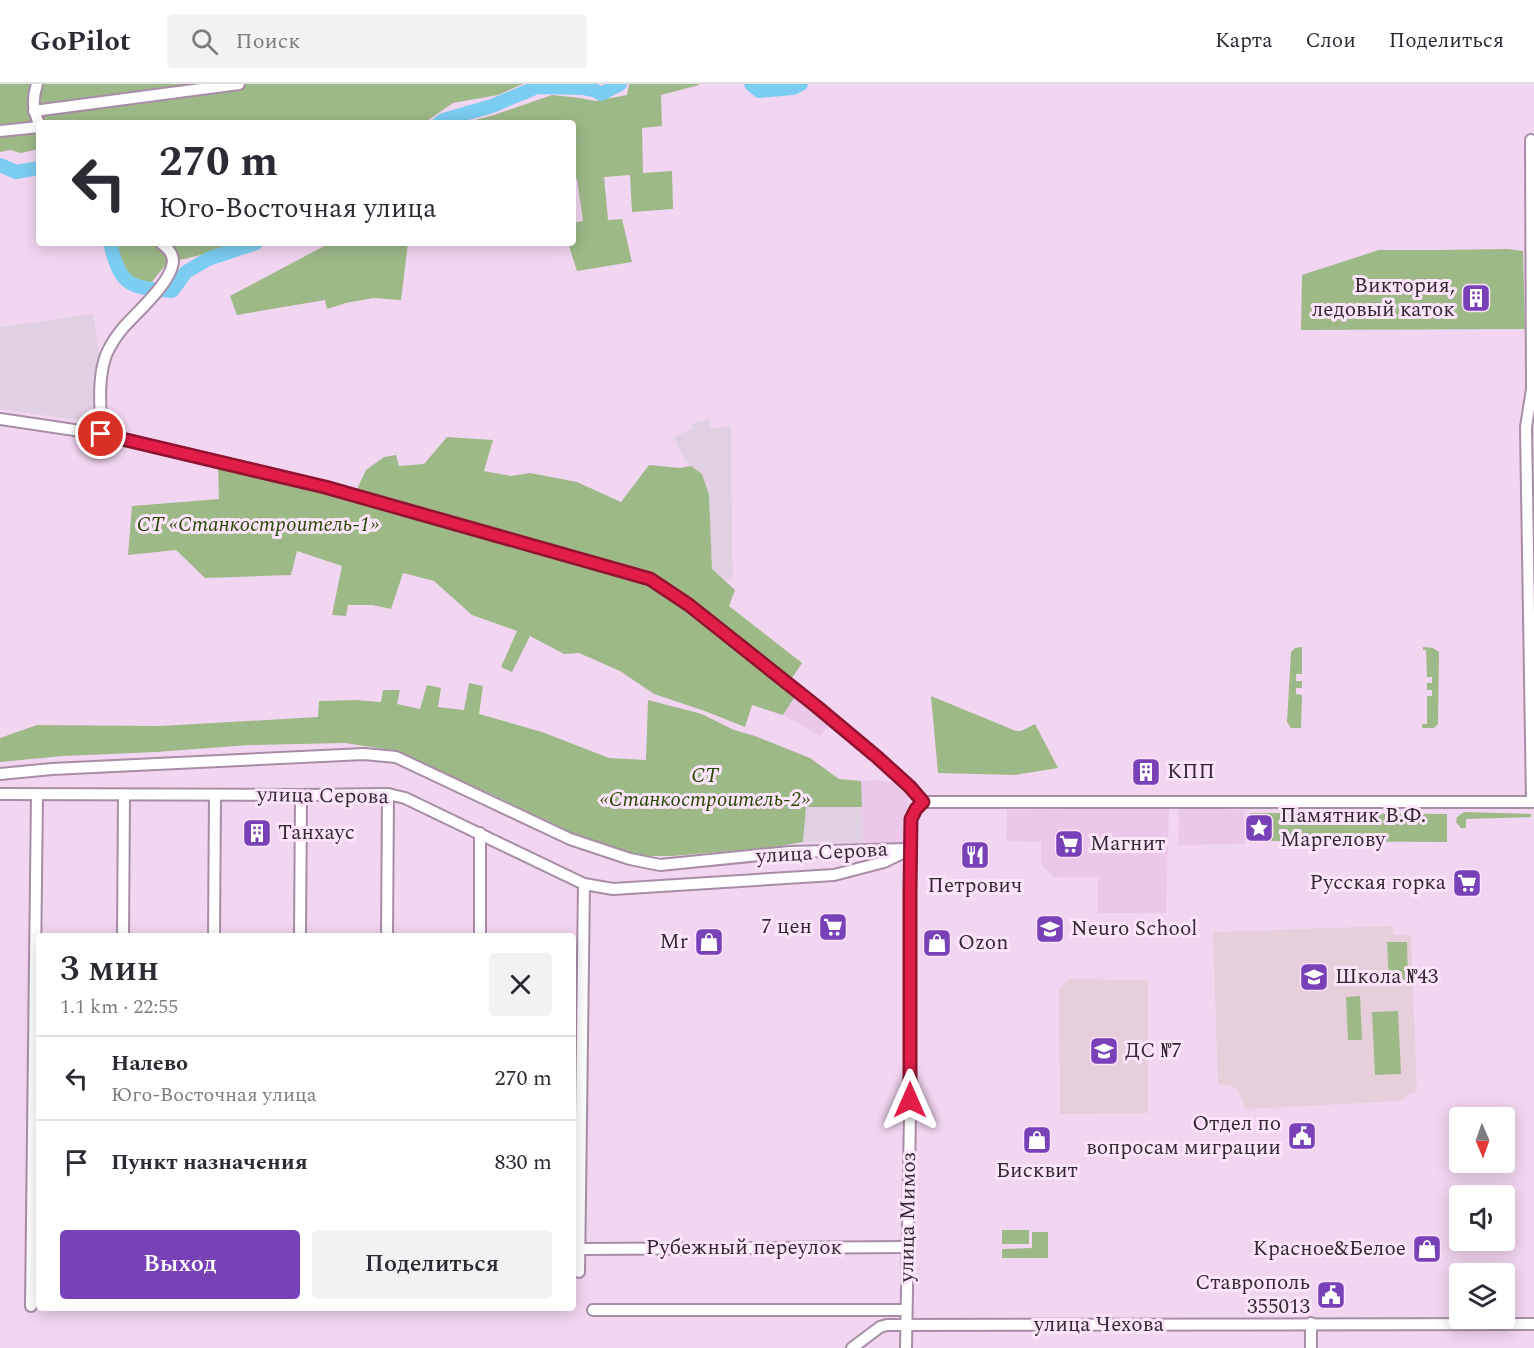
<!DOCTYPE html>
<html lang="ru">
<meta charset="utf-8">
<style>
:root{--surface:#fff;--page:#f2f2f3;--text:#2b2b33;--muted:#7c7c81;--line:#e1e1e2;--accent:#7941b7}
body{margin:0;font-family:Spectral,serif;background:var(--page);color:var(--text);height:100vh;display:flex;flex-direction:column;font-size:22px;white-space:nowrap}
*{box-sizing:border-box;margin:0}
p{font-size:20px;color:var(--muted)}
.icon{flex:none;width:33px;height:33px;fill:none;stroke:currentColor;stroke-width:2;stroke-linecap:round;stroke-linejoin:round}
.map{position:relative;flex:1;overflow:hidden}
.drawer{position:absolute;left:36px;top:849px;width:540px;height:378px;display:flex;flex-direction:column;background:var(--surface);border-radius:6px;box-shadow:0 3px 15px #0003}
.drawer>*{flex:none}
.banner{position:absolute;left:36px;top:36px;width:540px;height:126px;border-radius:6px;box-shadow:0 3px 15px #0003;background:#fff;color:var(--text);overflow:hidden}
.needle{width:39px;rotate:178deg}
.fabs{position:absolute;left:1449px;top:1023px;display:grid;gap:12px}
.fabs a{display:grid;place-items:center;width:66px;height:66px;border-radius:6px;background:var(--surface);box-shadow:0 3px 15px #0003;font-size:30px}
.pin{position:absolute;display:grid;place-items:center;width:51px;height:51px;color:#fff;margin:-26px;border:3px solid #fff;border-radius:50%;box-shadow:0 2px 6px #0007}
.me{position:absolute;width:66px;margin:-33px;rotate:0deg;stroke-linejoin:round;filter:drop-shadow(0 0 4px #0008)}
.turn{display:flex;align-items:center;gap:21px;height:126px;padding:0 24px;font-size:27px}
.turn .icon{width:78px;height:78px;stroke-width:2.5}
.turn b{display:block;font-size:42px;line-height:51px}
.round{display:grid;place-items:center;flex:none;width:63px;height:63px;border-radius:6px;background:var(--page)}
.headline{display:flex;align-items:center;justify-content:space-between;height:102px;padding:0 24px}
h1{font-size:36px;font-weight:600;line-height:45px}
.button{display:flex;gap:12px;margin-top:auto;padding:12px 24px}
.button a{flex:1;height:69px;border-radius:6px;background:var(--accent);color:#fff;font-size:24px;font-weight:600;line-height:69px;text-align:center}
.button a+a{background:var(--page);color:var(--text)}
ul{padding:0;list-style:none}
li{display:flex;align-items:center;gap:18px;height:84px;padding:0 24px;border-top:2px solid var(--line)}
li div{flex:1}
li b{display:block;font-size:22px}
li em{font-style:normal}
header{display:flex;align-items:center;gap:36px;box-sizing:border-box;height:84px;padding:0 30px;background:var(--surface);border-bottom:2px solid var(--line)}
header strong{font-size:28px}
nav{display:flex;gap:33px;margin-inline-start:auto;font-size:21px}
.search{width:420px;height:54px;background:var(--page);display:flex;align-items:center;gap:15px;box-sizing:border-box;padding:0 21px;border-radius:6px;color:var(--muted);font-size:22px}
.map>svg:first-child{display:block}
.built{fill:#ebc8ea}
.industrial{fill:#e0d0e2}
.education{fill:#e6cfda}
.green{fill:#9eb988}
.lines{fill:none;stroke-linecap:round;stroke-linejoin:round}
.river{stroke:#7bcdf2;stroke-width:14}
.minor-casing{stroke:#a88da7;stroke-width:14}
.minor{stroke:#fff;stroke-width:10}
.route-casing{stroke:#92132f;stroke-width:15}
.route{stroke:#e11d48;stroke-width:10}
.labels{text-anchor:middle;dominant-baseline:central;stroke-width:6;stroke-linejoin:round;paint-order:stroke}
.poi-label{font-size:21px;fill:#332833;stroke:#fce4fb;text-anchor:start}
.park-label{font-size:21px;font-style:italic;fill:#284700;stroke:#fce4fb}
.street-label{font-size:21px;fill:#332833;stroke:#fce4fb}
</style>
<header>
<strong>GoPilot</strong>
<div class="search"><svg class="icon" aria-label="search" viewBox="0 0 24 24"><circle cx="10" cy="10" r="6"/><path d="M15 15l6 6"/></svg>Поиск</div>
<nav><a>Карта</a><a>Слои</a><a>Поделиться</a></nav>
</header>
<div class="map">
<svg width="1534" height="1264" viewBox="0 0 1534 1264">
<rect width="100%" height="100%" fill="#f2d5f1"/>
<!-- built -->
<g class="built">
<path d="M796,611l36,27 -12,14 -37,-21z"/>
<path d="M879,696l25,5 4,7 -3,52 -42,-1 -2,-62z"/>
<path d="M1169,725l-3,104h-68v-35l-44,-1 -13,-13v-22l-35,-1 1,-31z"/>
<path d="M1179,725l65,1 1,34 -67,1z"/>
</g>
<!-- industrial -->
<g class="industrial">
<path d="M93,230l6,38 -9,70 -90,-13v-82z"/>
<path d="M709,335l2,10 20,-3 1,129 1,20 -7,6 -14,-12 -3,-74 -7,-21 -11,-8 -8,-9 -9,-20 19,-9 -2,-4z"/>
<path d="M806,722l56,1 1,36 -60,-1z"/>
</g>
<!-- education -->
<g class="education">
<path d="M1393,842l1,9h17l6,156 -9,4 -8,6 -155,8 -8,-21 -19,-4 -5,-152z"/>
<path d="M1069,895l79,1v133l-88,1 -1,-124z"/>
</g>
<!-- green -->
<g class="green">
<path d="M0,0h523l-25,11 -45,8 -29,20h-385v26l-18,4 -11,-3 -10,2z"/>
<path d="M629,0h70v1l-38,10 1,31 -20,2 1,45 29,-2 1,38 -41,3 -2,-37 -26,2 4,43 14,-1 10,43 -55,9 -9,-28h5v-20l10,-2 -6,-42h-4v-56h-109l30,-8 58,-20 28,3 15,3 32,-6z"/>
<path d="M113,159h121l-29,11 -38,9 -16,20 -19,-5 -12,-17z"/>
<path d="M330,159h78l-7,57 -28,-2 -27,5 -19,6 -2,-9 -88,15 -7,-19z"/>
<path d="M1508,165l15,2 2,78 -224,1 1,-55 77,-25h57z"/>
<path d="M447,353l46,3 -9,31 27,5 19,-3 47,9 44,20 28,-37 31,3 11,-2 11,8 7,21 3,74 23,21 -6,16 73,57 -10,15 -87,-63 -32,-26 -190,-62 -126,-38 9,-19 18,-13 12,-2 3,11 25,-2z"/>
<path d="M218,383l108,25 272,78 47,15 16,8 36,26 99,76 -13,20 -31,-10 -7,22 -43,-17 -48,-16 -34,-23 -41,-18 -15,1 -34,-18 -18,36 -11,-5 16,-36 -45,-16 -38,-34 -31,-8 -12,36 -19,-4h-24l-2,11 -14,-1 10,-49 -45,-15 -6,24 -86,3 -29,-28 -48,5 4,-49 87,-7z"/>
<path d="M1302,563v27h-6v7h6v7h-6v6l6,1 -1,33h-10l-4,-6 4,-70 4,-4z"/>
<path d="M1423,563l10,1 6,4 -1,72 -4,4h-12v-4h5v-28h5v-6h-5v-7h5v-6h-5l-1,-27h-3z"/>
<path d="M469,599l14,3 -4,28 63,18 67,26 37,2 2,-60 54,14 32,16 21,6 55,22 29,21 22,2 1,26h-56l-3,35 -35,6 -96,8h-33l-61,-20 -89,-43 -98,-43 -46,-7 -96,2 -93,7 -93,4 -63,6v-24l37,-13 123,1 158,-9 1,-16 37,-1 25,2 2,-12h17l-3,14 23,5 7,-24 14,3 -3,19 26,3z"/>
<path d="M931,612l85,35h5l14,-7 23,44 -43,7 -77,-2z"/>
<path d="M1464,728l67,2v3l-65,2v9h-5l-5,-6 1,-5z"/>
<path d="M1250,729l197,1v28l-198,-1z"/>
<path d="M1387,858h20l1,39 -19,1z"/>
<path d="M1360,912l2,44h-14l-2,-43z"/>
<path d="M1398,927l3,63 -26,1 -3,-63z"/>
<rect x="1002" y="1146" width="27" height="14"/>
<path d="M1032,1148h16v26h-46v-9l30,-1z"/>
</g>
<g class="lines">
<!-- river -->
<g class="river">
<path d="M751,0l8,7 34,-3 8,-4"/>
<path d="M439,39l4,-3 49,-14 45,-19 46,1 11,2 7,4 19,-10"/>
<path d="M0,81l16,7 23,-4"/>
<path d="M110,159c11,44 19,44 62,48l14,-19 22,-13 48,-16"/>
</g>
<!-- minor casing -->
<g class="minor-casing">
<g id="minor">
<path d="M37,0c-5,15 -4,25 2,40"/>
<path d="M34,27l205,-27"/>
<path d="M0,47l39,-4"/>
<path d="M1531,56l1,249 -6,38 6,375"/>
<path d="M0,335l101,15 224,53 325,92 39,26 119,95 69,57 34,30 12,15"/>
<path d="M101,350c0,-26 -4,-54 5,-79 4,-9 11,-20 17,-27 14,-16 49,-46 50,-67 0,-8 -6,-13 -12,-18"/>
<path d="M0,690l52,-5 312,-15 32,3 174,82 60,20 30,6 130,-13 117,-3"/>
<path d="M0,710l301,1 87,-1 17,4 179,86 29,5 221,-14 50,-13 27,-13"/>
<path d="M923,718h611"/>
<path d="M123,852l1,-141"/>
<path d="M214,852l1,-141"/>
<path d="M300,852l1,-141"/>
<path d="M387,852l1,-142"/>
<path d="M480,852v-103"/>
<path d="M579,1165l329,-2"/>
<path d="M579,1188l5,-388"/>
<path d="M31,1222l6,-511"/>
<path d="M593,1226h313"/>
<path d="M1311,1239v25"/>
<path d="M852,1264l28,-21 7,-2 647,-1"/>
<path d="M906,1264l4,-234v-225l1,-70 5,-10 7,-7"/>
</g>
</g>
<!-- minor -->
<use href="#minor" class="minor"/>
</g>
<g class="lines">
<!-- route casing -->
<g class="route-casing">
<path id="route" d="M101,350l224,53 325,92 39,26 127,101 61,51 33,30 13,15 -7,7 -5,10 -1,70v211"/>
</g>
<!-- route -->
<use href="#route" class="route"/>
</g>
<!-- icons -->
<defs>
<g id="building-square" transform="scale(1.5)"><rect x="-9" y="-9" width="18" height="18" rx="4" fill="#7941b7" stroke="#fce4fb"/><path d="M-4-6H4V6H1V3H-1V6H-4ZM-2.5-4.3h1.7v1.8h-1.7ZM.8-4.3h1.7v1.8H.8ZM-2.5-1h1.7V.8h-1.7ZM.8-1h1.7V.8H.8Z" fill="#fff"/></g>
<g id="sight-square" transform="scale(1.5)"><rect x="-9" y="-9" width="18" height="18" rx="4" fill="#7941b7" stroke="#fce4fb"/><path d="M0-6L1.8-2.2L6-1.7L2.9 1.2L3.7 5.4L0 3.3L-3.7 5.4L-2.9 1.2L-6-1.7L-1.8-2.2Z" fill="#fff"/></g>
<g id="supermarket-square" transform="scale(1.5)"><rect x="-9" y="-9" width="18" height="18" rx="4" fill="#7941b7" stroke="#fce4fb"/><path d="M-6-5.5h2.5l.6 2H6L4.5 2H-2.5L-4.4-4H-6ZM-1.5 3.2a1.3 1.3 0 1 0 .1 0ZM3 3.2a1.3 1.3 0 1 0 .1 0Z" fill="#fff"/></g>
<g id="restaurant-square" transform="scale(1.5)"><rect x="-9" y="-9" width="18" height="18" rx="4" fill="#7941b7" stroke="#fce4fb"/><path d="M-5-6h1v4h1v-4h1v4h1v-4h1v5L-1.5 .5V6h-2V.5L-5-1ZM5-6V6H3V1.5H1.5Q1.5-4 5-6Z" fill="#fff"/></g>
<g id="school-square" transform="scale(1.5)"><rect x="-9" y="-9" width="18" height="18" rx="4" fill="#7941b7" stroke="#fce4fb"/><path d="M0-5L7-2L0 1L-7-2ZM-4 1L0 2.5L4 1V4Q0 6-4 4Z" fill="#fff"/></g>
<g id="shop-square" transform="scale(1.5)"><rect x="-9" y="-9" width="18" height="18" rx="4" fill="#7941b7" stroke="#fce4fb"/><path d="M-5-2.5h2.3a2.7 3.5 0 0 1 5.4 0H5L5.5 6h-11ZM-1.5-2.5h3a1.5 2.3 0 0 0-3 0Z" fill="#fff"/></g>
<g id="civic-square" transform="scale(1.5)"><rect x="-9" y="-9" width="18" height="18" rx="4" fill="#7941b7" stroke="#fce4fb"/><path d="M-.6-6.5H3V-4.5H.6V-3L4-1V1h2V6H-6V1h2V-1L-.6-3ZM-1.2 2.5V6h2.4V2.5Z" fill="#fff"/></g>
</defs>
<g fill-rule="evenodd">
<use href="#building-square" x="1476" y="214"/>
<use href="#building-square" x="1146" y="688"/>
<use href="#sight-square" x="1259" y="744"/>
<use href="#building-square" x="257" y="749"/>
<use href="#supermarket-square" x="1069" y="760"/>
<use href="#restaurant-square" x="975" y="771"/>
<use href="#supermarket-square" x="1467" y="799"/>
<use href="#supermarket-square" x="833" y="843"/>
<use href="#school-square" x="1050" y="845"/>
<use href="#shop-square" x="709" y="858"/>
<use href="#shop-square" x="937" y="859"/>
<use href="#school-square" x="1314" y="893"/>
<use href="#school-square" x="1104" y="967"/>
<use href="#civic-square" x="1302" y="1052"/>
<use href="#shop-square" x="1037" y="1056"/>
<use href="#shop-square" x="1427" y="1165"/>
<use href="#civic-square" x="1331" y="1211"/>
</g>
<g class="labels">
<!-- poi labels -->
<g class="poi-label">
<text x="1455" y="202" text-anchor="end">Виктория,<tspan x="1455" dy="24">ледовый каток</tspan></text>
<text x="1167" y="688">КПП</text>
<text x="1280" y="732">Памятник В.Ф.<tspan x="1280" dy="24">Маргелову</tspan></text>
<text x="278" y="749">Танхаус</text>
<text x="1090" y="760">Магнит</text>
<text x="1446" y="799" text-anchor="end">Русская горка</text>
<text x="975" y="802" text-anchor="middle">Петрович</text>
<text x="812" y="843" text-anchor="end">7 цен</text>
<text x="1071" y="845">Neuro School</text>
<text x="688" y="858" text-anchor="end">Mr</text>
<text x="958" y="859">Ozon</text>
<text x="1335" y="893">Школа №43</text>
<text x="1125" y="967">ДС №7</text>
<text x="1281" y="1040" text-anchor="end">Отдел по<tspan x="1281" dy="24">вопросам миграции</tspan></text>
<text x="1037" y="1087" text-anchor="middle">Бисквит</text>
<text x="1406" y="1165" text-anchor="end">Красное&amp;Белое</text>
<text x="1310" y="1199" text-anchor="end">Ставрополь<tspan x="1310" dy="24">355013</tspan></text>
</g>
<!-- park labels -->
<g class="park-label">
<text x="258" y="441">СТ «Станкостроитель-1»</text>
<text x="705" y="692">СТ<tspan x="705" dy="24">«Станкостроитель-2»</tspan></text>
</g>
<!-- street labels -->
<g class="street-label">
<text transform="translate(323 712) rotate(1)">улица Серова</text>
<text transform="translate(822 769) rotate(-3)">улица Серова</text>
<text transform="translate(908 1133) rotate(-89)">улица Мимоз</text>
<text x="744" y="1164">Рубежный переулок</text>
<text x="1099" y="1241">улица Чехова</text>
</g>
</g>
</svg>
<div class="fabs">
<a><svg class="needle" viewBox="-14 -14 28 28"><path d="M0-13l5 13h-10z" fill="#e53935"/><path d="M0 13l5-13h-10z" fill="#7c7c81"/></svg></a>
<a><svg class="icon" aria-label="sound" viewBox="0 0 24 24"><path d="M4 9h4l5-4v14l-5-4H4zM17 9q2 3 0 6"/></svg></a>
<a><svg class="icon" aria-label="layers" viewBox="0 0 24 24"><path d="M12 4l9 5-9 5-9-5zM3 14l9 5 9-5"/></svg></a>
</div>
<div class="pin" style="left:101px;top:350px;background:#d93025"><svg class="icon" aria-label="arrive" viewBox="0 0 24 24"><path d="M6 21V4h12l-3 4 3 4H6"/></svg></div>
<svg class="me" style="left:910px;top:1016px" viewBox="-20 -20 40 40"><path d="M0-17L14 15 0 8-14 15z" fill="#e11d48" stroke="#fff" stroke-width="4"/></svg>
<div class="banner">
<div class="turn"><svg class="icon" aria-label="left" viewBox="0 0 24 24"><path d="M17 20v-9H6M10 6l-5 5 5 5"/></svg><div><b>270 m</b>Юго-Восточная улица</div></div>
</div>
<section class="drawer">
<div class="headline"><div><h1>3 мин</h1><p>1.1 km · 22:55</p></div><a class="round"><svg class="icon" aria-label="close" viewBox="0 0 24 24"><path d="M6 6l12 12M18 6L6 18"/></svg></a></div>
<ul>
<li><svg class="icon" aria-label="left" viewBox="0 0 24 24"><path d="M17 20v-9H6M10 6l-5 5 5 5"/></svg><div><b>Налево</b><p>Юго-Восточная улица</p></div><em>270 m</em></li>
<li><svg class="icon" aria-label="arrive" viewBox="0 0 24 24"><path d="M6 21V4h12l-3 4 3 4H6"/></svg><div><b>Пункт назначения</b></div><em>830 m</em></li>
</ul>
<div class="button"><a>Выход</a><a>Поделиться</a></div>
</section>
</div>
